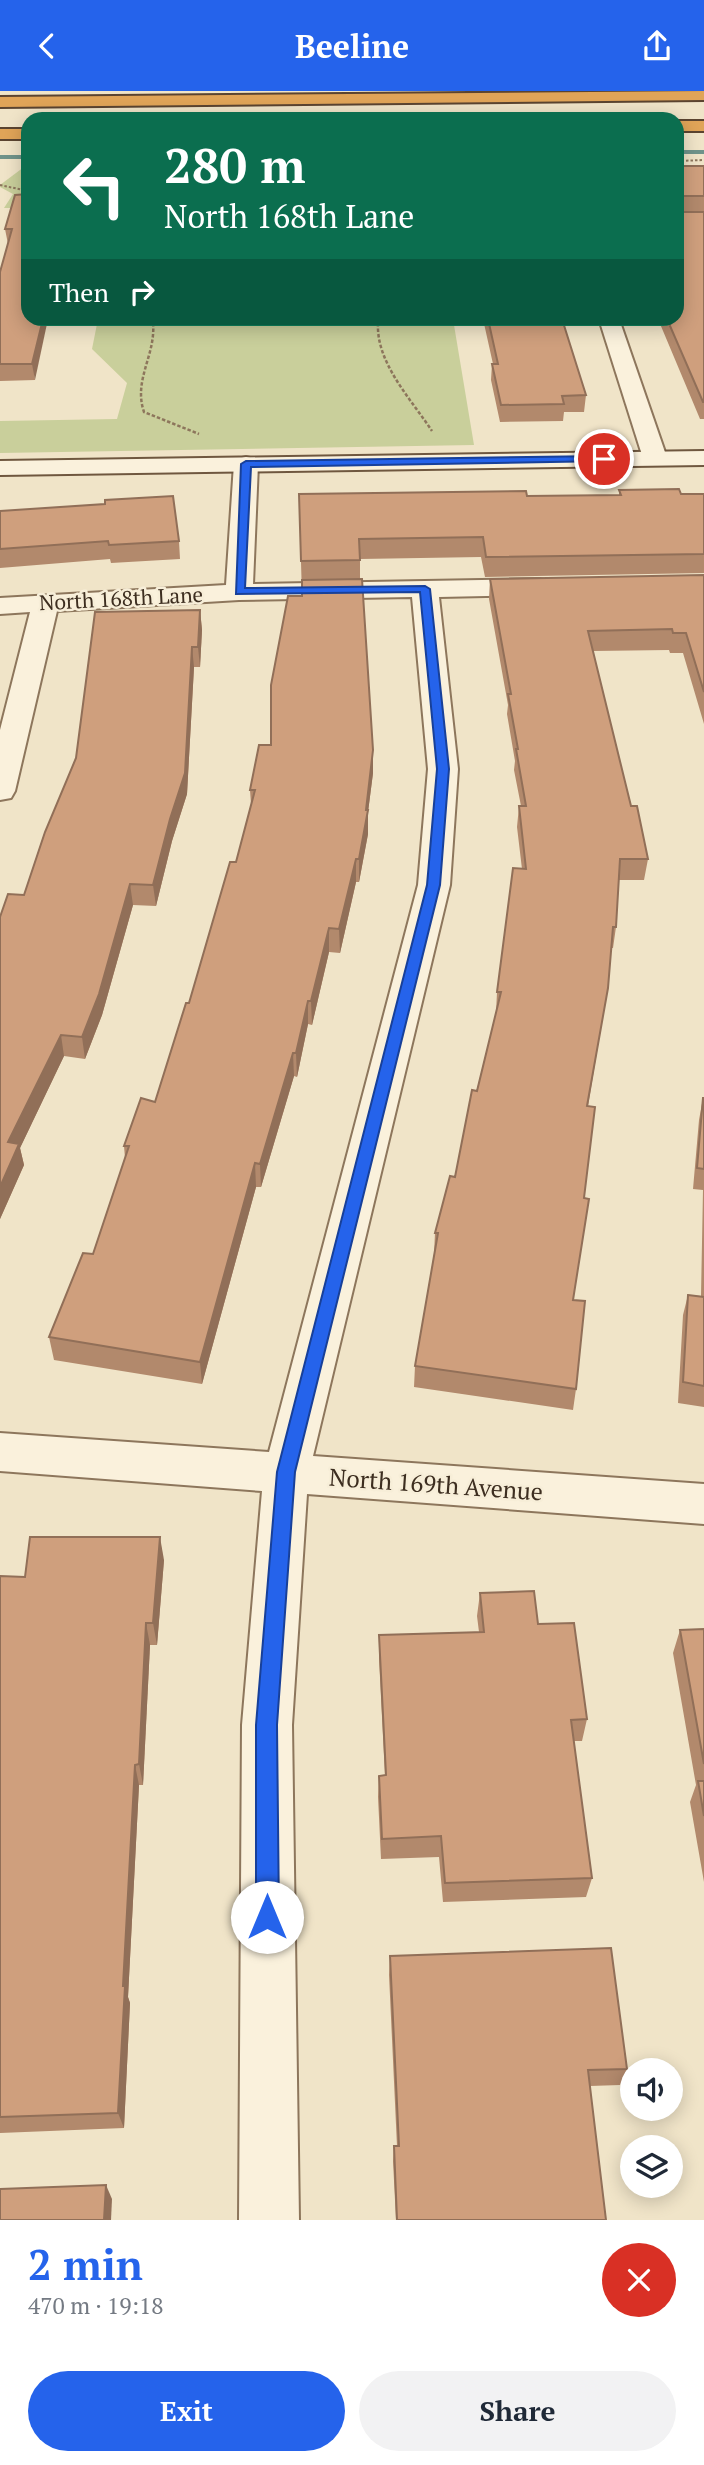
<!DOCTYPE html>
<meta charset="utf-8">
<style>
:root{--surface:#fff;--page:#f2f2f3;--text:#1f2937;--muted:#747a83;--accent:#2563eb}
body{margin:0;font-family:"PT Serif",serif;background:var(--page);color:var(--text);height:100vh;display:flex;flex-direction:column;font-size:26px;white-space:nowrap}
*{box-sizing:border-box;margin:0}
p{font-size:23px;color:var(--muted)}
.icon{flex:none;width:38px;height:38px;fill:none;stroke:currentColor;stroke-width:2;stroke-linecap:round;stroke-linejoin:round}
.map{position:relative;height:2129px;overflow:hidden}
.panel{display:flex;flex-direction:column;background:var(--surface);flex:1}
.panel>*{flex:none}
.hud{position:absolute;left:21px;top:21px;width:663px;height:214px;border-radius:21px;box-shadow:0 4px 18px #0003;background:#0b6e4f;color:#fff;overflow:hidden}
.tools{position:absolute;left:620px;top:1967px;display:grid;gap:14px}
.tools a{display:grid;place-items:center;width:63px;height:63px;border-radius:50%;background:var(--surface);box-shadow:0 4px 18px #0003;font-size:35px}
.pin{position:absolute;display:grid;place-items:center;width:60px;height:60px;color:#fff;margin:-30px;border:4px solid #fff;border-radius:50%;box-shadow:0 2px 7px #0007}
.me{position:absolute;width:77px;margin:-38px;rotate:0deg;stroke-linejoin:round;filter:drop-shadow(0 0 5px #0008)}
.turn{display:flex;align-items:center;gap:24px;height:147px;padding:0 28px;font-size:32px}
.turn .icon{width:91px;height:91px;stroke-width:2.5}
.turn b{display:block;font-size:49px;line-height:60px}
.then{display:flex;align-items:center;height:66px;padding:0 28px;background:#0003;gap:14px;font-size:26px}
.round{display:grid;place-items:center;flex:none;width:74px;height:74px;border-radius:37px;background:var(--page)}
.head{display:flex;align-items:center;justify-content:space-between;height:119px;padding:0 28px}
h1{font-size:42px;font-weight:800;line-height:52px;color:var(--accent)}
.cta{display:flex;gap:14px;margin-top:auto;padding:14px 28px}
.cta a{flex:1;height:80px;border-radius:42px;background:var(--accent);color:#fff;font-size:28px;font-weight:800;line-height:80px;text-align:center}
.cta a+a{background:var(--page);color:var(--text)}
header{display:flex;justify-content:space-between;align-items:center;height:91px;padding:0 28px;background:var(--accent);color:#fff;font-size:32px;font-weight:800}
.map>svg:first-child{display:block}
.green{fill:#c9cf9b}
.lines{fill:none;stroke-linecap:round;stroke-linejoin:round}
.stream{fill:#6f938a;fill-rule:evenodd}
.street-casing{stroke:#8d765c;stroke-width:4}
.secondary-casing{stroke:#6f573f;stroke-width:4}
.highway-casing{stroke:#5b4430;stroke-width:4}
.path-far1{stroke:#8d765c;stroke-width:2;stroke-dasharray:2.5 2;stroke-linecap:butt}
.path{stroke:#8d765c;stroke-width:2.5;stroke-dasharray:3.5 2;stroke-linecap:butt}
.street{fill:#faf1dc;fill-rule:evenodd}
.secondary{fill:#faf1dc;fill-rule:evenodd}
.highway{fill:#e0a458;fill-rule:evenodd}
.wall{fill:#b2896c}
.shaded-wall{fill:#916f58}
.building{fill:#cf9f7d;stroke:#916f58;stroke-width:2}
.route{fill:#2563eb;stroke:#184099;stroke-width:2}
.labels{text-anchor:middle;dominant-baseline:central;stroke-width:5;stroke-linejoin:round;paint-order:stroke}
.far-street-label{font-size:21px;fill:#3d2e20;stroke:#f7eed8}
.street-label{font-size:24px;fill:#3d2e20;stroke:#f7eed8}
</style>
<header><svg class="icon" aria-label="back" viewBox="0 0 24 24"><path d="M15 5l-7 7 7 7"/></svg>Beeline<svg class="icon" aria-label="share" viewBox="0 0 24 24"><path d="M12 15V3M7 8l5-5 5 5M5 13v7h14v-7"/></svg></header>
<div class="map">
<svg width="704" height="2129" viewBox="0 0 704 2129">
<rect width="100%" height="100%" fill="#f0e4c8"/>
<!-- green -->
<g class="green">
<path d="M24,76h4v41h-24l9,-14 -13,-7v-2z"/>
<path d="M98,228h355l21,126 -474,8v-32l117,-2 10,-36 -35,-34z"/>
</g>
<g class="lines">
<!-- stream -->
<g class="stream">
<rect x="677" y="59" width="27" height="4"/>
<rect x="0" y="64" width="28" height="4"/>
</g>
<!-- street casing -->
<g class="street-casing">
<g id="street">
<path d="M599,228h20l48,139 -4,5h-16l-4,-5z"/>
<path d="M246,366l8,2 4,5 -5,120 287,-5 9,2 4,6 -4,6 -9,2 -101,2 19,172 -8,116 -137,571 391,28v40l-397,-30 -15,231 7,495h-60l3,-495 20,-234 -262,-20v-38l269,19 149,-567 10,-116 -16,-172 -173,3 -182,11 -42,180 -4,7 -11,2v-70l30,-118 -30,2v-16l226,-13 8,-121 4,-5z"/>
</g>
</g>
<!-- secondary casing -->
<g class="secondary-casing">
<path id="secondary" d="M704,360v14l-704,10v-14z"/>
</g>
<!-- highway casing -->
<g class="highway-casing">
<g id="highway">
<path d="M704,0v9l-704,7v-10z"/>
<rect x="677" y="30" width="27" height="10"/>
<rect x="0" y="38" width="28" height="10"/>
</g>
</g>
<!-- path-far1 -->
<g class="path-far1">
<path d="M677,70l27,-1"/>
<path d="M0,94l28,6"/>
<path d="M153,228v5"/>
<path d="M378,233v-5"/>
</g>
<!-- path -->
<g class="path">
<path d="M153,232c3,32 -20,57 -9,89l55,22"/>
<path d="M378,232c-2,40 33,76 54,108"/>
</g>
<!-- street -->
<use href="#street" class="street"/>
<!-- secondary -->
<use href="#secondary" class="secondary"/>
<!-- highway -->
<use href="#highway" class="highway"/>
</g>
<!-- wall -->
<g class="wall">
<rect x="677" y="75" width="27" height="45"/>
<path d="M15,104l20,185 -35,1v-109l8,-28 -3,-15z"/>
<path d="M704,121v207h-4l-42,-100h19z"/>
<path d="M483,228h79l24,76 -2,17h-20l-1,9 -63,1 -9,-42 1,-16h1z"/>
<path d="M619,399l62,4h23v79l-219,4 -4,-20 -121,2v20l13,194 -5,39v22l-9,48h-3l-16,71 -11,-1 -17,73 -4,-1 -11,53 -3,-1 -33,111h-5l-54,197 -148,-24 -5,-23 44,-83 32,-96 -1,-12 31,-44 34,-99 47,-141 15,-58 -1,-14 21,-45 31,-149 -3,-102 228,2 92,-1z"/>
<path d="M0,420l179,30 1,18 -69,4 -1,-4 -110,9z"/>
<path d="M704,484v149l-21,-71h-13l-1,-3 -76,1 38,155 17,53 -4,21h-25l-3,47 -3,21h-2l-7,62 -16,96 -4,92 -11,102 3,89 -3,21 -159,-23 1,-21 19,-112 1,-21 20,-56 41,-164 1,-21 25,-123 -5,-42 2,-21h2l-7,-36 1,-9 -8,-47 1,-9 -19,-106 1,-20z"/>
<path d="M200,519l2,20 -2,37h-6l-7,127 -15,47 -16,65 -23,-1 -31,110 -17,44 -21,-3 -44,92 4,17 -24,54v-302l24,-22z"/>
<path d="M703,1007h1v309l-26,-4 5,-88 5,-20 13,1 2,-106 -10,-1 6,-69z"/>
<path d="M164,1469l-7,85h-7l-7,140h-4l-11,212 2,6 -6,125 -124,5v-557l25,1z"/>
<path d="M480,1502l58,31 49,95 -5,22h-8l18,137 -6,19 -143,5 -4,-45 -58,2 -3,-62 1,-21h6l-6,-118v-23l100,-3 -2,-16z"/>
<path d="M704,1538v253l-14,-80 6,-17 -23,-132 7,-23z"/>
<path d="M390,1865l237,113 -7,16 -30,1 16,134h-210l-3,-59 1,-15h3l-8,-171z"/>
</g>
<!-- shaded-wall -->
<g class="shaded-wall">
<path d="M43,228h5l-13,61 -3,-16z"/>
<path d="M200,519l2,20 -2,37 -2,-20z"/>
<path d="M192,556l2,20 -7,127 -15,47 -16,65 -3,-21z"/>
<path d="M373,659v23l-5,39v22l-9,48v-23z"/>
<path d="M356,768v23l-16,71 -1,-24z"/>
<path d="M130,793l3,21 -31,110 -17,44 -3,-22z"/>
<path d="M329,837v24l-17,73 -1,-24z"/>
<path d="M308,910v23l-11,53 -1,-24z"/>
<path d="M61,944l3,21 -44,92 4,17 -24,54v-32l8,-45z"/>
<path d="M293,962l1,23 -33,111 -1,-23z"/>
<path d="M255,1072l1,24 -54,197 -2,-22z"/>
<path d="M160,1446l4,23 -7,85 -4,-22z"/>
<path d="M146,1532l4,22 -7,140 -4,-21z"/>
<path d="M135,1674l4,20 -11,212 2,6 -6,125 -6,-15 5,-127z"/>
<path d="M106,2094l6,14 -1,21h-7z"/>
</g>
<!-- building -->
<g class="building">
<rect x="677" y="75" width="27" height="30"/>
<path d="M28,103v125h15l-11,45h-32v-92l12,-43h-7l10,-34z"/>
<path d="M677,121h27v190h-1l-36,-83h10z"/>
<path d="M488,228h74l24,76 -24,1 2,8 -63,1 -9,-41h6z"/>
<path d="M679,398l2,5h23v60l-218,3 -3,-20 -124,2 1,21 -59,1 -2,-67 227,-3 1,5 94,-1 -2,-5z"/>
<path d="M173,405l6,45 -70,4 -1,-4 -108,8v-38l105,-7v-4z"/>
<path d="M704,484v117l-18,-59h-13l-1,-4 -84,2 43,175h6l11,53h-28l-4,68h-3l-5,61 -21,118 8,1 -11,91 5,1 -16,101 12,1 -9,88 -161,-23 23,-133h-3l15,-57 5,1 17,-87 5,1 24,-99h-4l16,-124 13,1 -7,-63h7l-10,-57h2l-10,-55h3l-21,-115z"/>
<path d="M362,488l11,171 -7,60h2l-9,49h-3l-17,70 -10,-1 -18,73h-3l-12,52h-3l-33,111 -5,-1 -55,199 -151,-25 34,-84 10,1 36,-108h-5l17,-48 14,4 31,-99h3l41,-141h6l19,-72h-5l9,-45h12v-60l17,-89h14v-16z"/>
<path d="M200,519l-2,37h-6l-7,126 -15,46 -17,66 -23,-1 -31,110 -17,43 -21,-2 -53,107 11,2 -19,43v-270l8,-23 16,1 21,-63 31,-74 19,-146z"/>
<path d="M703,1007h1v71l-7,-1z"/>
<path d="M688,1204l16,2v89l-21,-4z"/>
<path d="M30,1446h130l-7,86h-7l-7,141 -4,1 -12,221h2l-7,127 -118,4v-541l25,1z"/>
<path d="M534,1500l4,33 36,-1 13,96 -16,1 21,158 -147,5 -4,-47 -59,3 -3,-63 7,-1 -7,-140 105,-3 -4,-39z"/>
<path d="M704,1538v135l-24,-134z"/>
<path d="M698,1690h6v35z"/>
<path d="M611,1857l16,121 -39,1 18,150h-209l-3,-74h5l-9,-190z"/>
<path d="M106,2094l-2,35h-104v-31z"/>
</g>
<!-- route -->
<path class="route" d="M604,365l3,1v4l-356,6 -6,121 180,-2 5,3 19,180 -9,116 -145,587 -18,253 2,192 -4,8 -8,4 -8,-4 -3,-8v-192l21,-253 150,-587 10,-116 -17,-177 -184,2 5,-130 5,-3z"/>
<g class="labels">
<!-- far-street labels -->
<g class="far-street-label">
<text transform="translate(121 507) rotate(-3)">North 168th Lane</text>
</g>
<!-- street labels -->
<g class="street-label">
<text transform="translate(436 1393) rotate(4)">North 169th Avenue</text>
</g>
</g>
</svg>
<div class="tools">
<a><svg class="icon" aria-label="sound" viewBox="0 0 24 24"><path d="M4 9h4l5-4v14l-5-4H4zM17 9q2 3 0 6"/></svg></a>
<a><svg class="icon" aria-label="layers" viewBox="0 0 24 24"><path d="M12 4l9 5-9 5-9-5zM3 14l9 5 9-5"/></svg></a>
</div>
<div class="pin" style="left:604px;top:368px;background:#d93025"><svg class="icon" aria-label="arrive" viewBox="0 0 24 24"><path d="M6 21V4h12l-3 4 3 4H6"/></svg></div>
<svg class="me" style="left:267px;top:1826px" viewBox="-20 -20 40 40"><circle r="19" fill="#fff"/><path d="M0-13L10 11 0 6-10 11z" fill="#2563eb"/></svg>
<div class="hud">
<div class="turn"><svg class="icon" aria-label="left" viewBox="0 0 24 24"><path d="M17 20v-9H6M10 6l-5 5 5 5"/></svg><div><b>280 m</b>North 168th Lane</div></div>
<div class="then">Then<svg class="icon" aria-label="right" viewBox="0 0 24 24"><path d="M7 20v-9h11M14 6l5 5-5 5"/></svg></div>
</div>
</div>
<section class="panel">
<div class="head"><div><h1>2 min</h1><p>470 m · 19:18</p></div><a class="round" style="background:#d93025;color:#fff"><svg class="icon" aria-label="close" viewBox="0 0 24 24"><path d="M6 6l12 12M18 6L6 18"/></svg></a></div>
<div class="cta"><a>Exit</a><a>Share</a></div>
</section>
